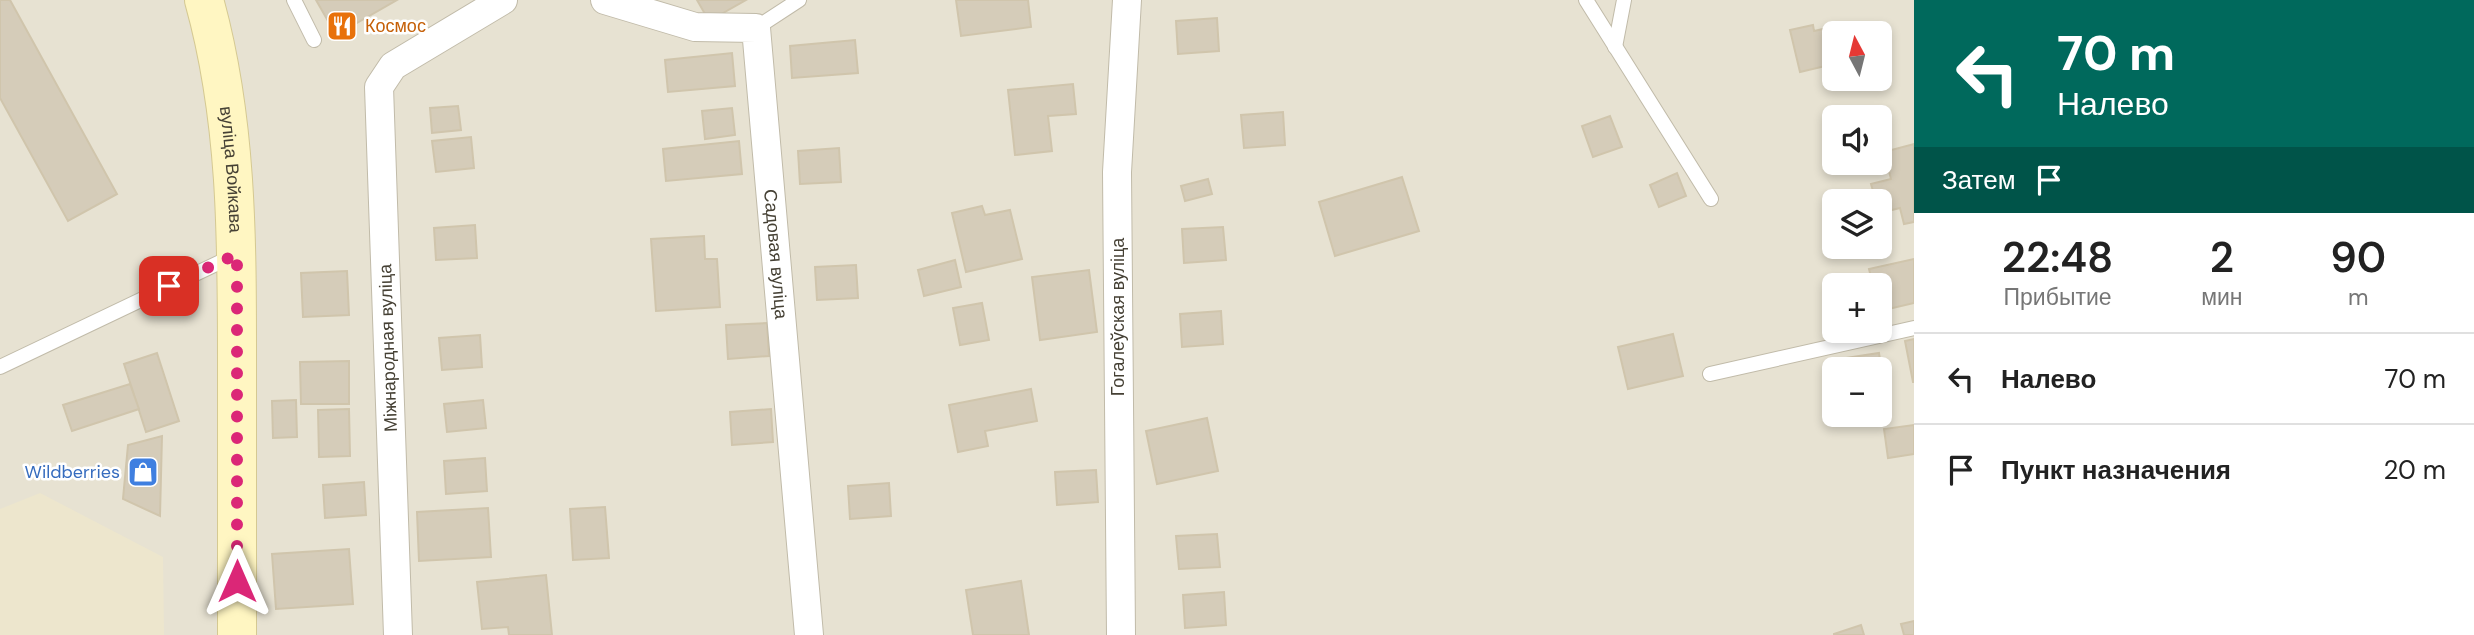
<!DOCTYPE html>
<html lang="ru">
<meta charset="utf-8">
<style>
:root{--surface:#fff;--page:#f6f6f6;--text:#222;--muted:#767676;--line:#e0e0e0}
body{margin:0;font-family:"DM Sans",sans-serif;background:var(--page);color:var(--text);height:100vh;display:flex;flex-direction:column;font-size:26px;white-space:nowrap}
*{box-sizing:border-box;margin:0}
p{font-size:23px;color:var(--muted)}
.icon{flex:none;width:38px;height:38px;fill:none;stroke:currentColor;stroke-width:2;stroke-linecap:round;stroke-linejoin:round}
.map{position:relative;flex:1;overflow:hidden}
.sheet{display:flex;flex-direction:column;background:var(--surface);width:560px}
.sheet>*{flex:none}
.top-card{background:#00695c;color:#fff;overflow:hidden}
.needle{width:46px;rotate:353deg}
.buttons{position:absolute;left:1822px;top:21px;display:grid;gap:14px}
.buttons a{display:grid;place-items:center;width:70px;height:70px;border-radius:10px;background:var(--surface);box-shadow:0 4px 10px #0003;font-size:35px}
.pin{position:absolute;display:grid;place-items:center;width:60px;height:60px;color:#fff;margin:-30px;border-radius:14px;box-shadow:0 4px 10px #0006}
.me{position:absolute;width:77px;margin:-38px;rotate:0deg;stroke-linejoin:round;filter:drop-shadow(0 0 5px #0008)}
.turn{display:flex;align-items:center;gap:24px;height:147px;padding:0 28px;font-size:32px}
.turn .icon{width:91px;height:91px;stroke-width:2.5}
.turn b{display:block;font-size:49px;line-height:60px}
.then{display:flex;align-items:center;height:66px;padding:0 28px;background:#0003;gap:14px;font-size:26px}
.eta{display:flex;justify-content:space-evenly;align-items:center;height:119px;text-align:center}
.eta b{font-size:42px;font-weight:600;line-height:49px}
ul{padding:0;list-style:none}
li{display:flex;align-items:center;gap:21px;height:91px;padding:0 28px;border-top:2px solid var(--line)}
li div{flex:1}
li b{display:block;font-size:26px}
li em{font-style:normal}
main{display:flex;flex:1;min-height:0}
.map>svg:first-child{display:block}
.residential{fill:#e7e2d2;fill-rule:evenodd}
.education{fill:#ede6cd}
.building{fill:#d5ccb9;stroke:#d0c5ac;stroke-width:2;fill-rule:evenodd}
.lines{fill:none;stroke-linecap:round;stroke-linejoin:round}
.lane-casing{stroke:#c1bba9;stroke-width:16}
.street-casing{stroke:#c1bba9;stroke-width:30}
.secondary-casing{stroke:#d5c992;stroke-width:40}
.lane{stroke:#fff;stroke-width:14}
.street{stroke:#fff;stroke-width:28}
.secondary{stroke:#fff6c2;stroke-width:38}
.route{stroke:#db2777;stroke-width:12;stroke-dasharray:0 21.6}
.labels{text-anchor:middle;dominant-baseline:central;stroke-width:5;stroke-linejoin:round;paint-order:stroke}
.food-label{font-size:18px;fill:#c56008;stroke:#fff;text-anchor:start}
.street-label{font-size:18px;fill:#454034;stroke:#fff}
.shop-label{font-size:18px;fill:#366cbe;stroke:#fff;text-anchor:end}
</style>
<main>
<div class="map">
<svg width="1914" height="635" viewBox="0 0 1914 635">
<rect width="100%" height="100%" fill="#f3f0e4"/>
<!-- residential -->
<path class="residential" d="M0,0h1914v635h-1914zM1834,33h46v46h-46zM1834,117h46v46h-46zM1834,201h46v46h-46zM1834,285h46v46h-46zM1834,369h46v46h-46z"/>
<!-- education -->
<path class="education" d="M40,493l123,64 1,78h-164v-126z"/>
<!-- building -->
<g class="building">
<path d="M0,0h10l107,194 -49,27 -68,-123z"/>
<path d="M316,0h81l-61,35z"/>
<path d="M697,0h49l-37,21z"/>
<path d="M956,0h72l3,27 -70,9z"/>
<path d="M1217,18l2,33 -41,3 -2,-33z"/>
<path d="M1845,24l3,9h-14v31l-34,8 -10,-42 23,-5 1,6z"/>
<path d="M855,40l3,33 -66,5 -2,-32z"/>
<path d="M732,53l3,33 -67,6 -3,-32z"/>
<path d="M1073,84l3,30 -28,2 4,35 -37,4 -7,-65z"/>
<path d="M458,106l3,24 -29,3 -2,-25z"/>
<path d="M732,108l3,27 -30,4 -3,-28z"/>
<path d="M1283,112l2,33 -41,3 -3,-33z"/>
<path d="M1610,116l12,31 -29,10 -11,-31z"/>
<path d="M471,137l3,31 -38,4 -4,-31z"/>
<path d="M739,141l3,33 -76,7 -3,-32z"/>
<path d="M1914,144v78l-10,2 -4,-16 -20,5v-12h-4l-5,-17 20,-5 -7,-27z"/>
<path d="M839,148l2,34 -41,2 -2,-33z"/>
<path d="M1677,173l9,23 -27,11 -9,-22z"/>
<path d="M1402,177l17,54 -84,25 -16,-54z"/>
<path d="M1208,179l4,15 -27,7 -4,-15z"/>
<path d="M982,206l3,9 25,-5 12,49 -56,13 -14,-59z"/>
<path d="M475,225l2,33 -41,2 -2,-32z"/>
<path d="M1223,227l3,33 -42,3 -2,-34z"/>
<path d="M704,236l1,23h12l3,48 -64,4 -5,-72z"/>
<path d="M1914,259v44l-34,8v-26h-7l-4,-16z"/>
<path d="M955,260l6,27 -37,9 -6,-26z"/>
<path d="M856,265l2,33 -41,2 -2,-33z"/>
<path d="M1089,270l8,62 -57,8 -8,-63z"/>
<path d="M347,271l2,44 -46,2 -2,-44z"/>
<path d="M982,303l7,37 -29,5 -7,-37z"/>
<path d="M1221,311l2,33 -41,3 -2,-33z"/>
<path d="M767,323l2,33 -41,3 -2,-34z"/>
<path d="M1673,334l10,42 -55,13 -10,-42z"/>
<path d="M480,335l2,32 -40,3 -3,-32z"/>
<path d="M1914,339v43h-1l-8,-41z"/>
<path d="M157,353l22,68 -33,11 -22,-68z"/>
<path d="M1879,353l9,61 -53,8 -9,-61zM1834,369h46v46h-46z"/>
<path d="M349,361v43h-48l-1,-42z"/>
<path d="M130,384l9,25 -67,22 -9,-26z"/>
<path d="M1031,389l6,32 -52,10 3,15 -30,6 -9,-47z"/>
<path d="M296,400l1,37 -24,1 -1,-37z"/>
<path d="M483,400l3,28 -39,4 -3,-28z"/>
<path d="M349,409l1,47 -31,1 -1,-47z"/>
<path d="M771,409l2,33 -41,3 -2,-33z"/>
<path d="M1207,418l11,53 -61,13 -11,-53z"/>
<path d="M1914,425v29l-26,4 -4,-29z"/>
<path d="M162,436l-2,80 -37,-17 5,-54z"/>
<path d="M485,458l2,33 -41,3 -2,-33z"/>
<path d="M1096,470l2,32 -41,3 -2,-33z"/>
<path d="M364,482l2,33 -41,3 -2,-33z"/>
<path d="M889,483l2,33 -41,3 -2,-33z"/>
<path d="M605,507l4,51 -36,2 -3,-51z"/>
<path d="M488,508l3,49 -72,4 -2,-49z"/>
<path d="M1217,534l3,33 -41,2 -3,-33z"/>
<path d="M349,549l4,55 -77,5 -4,-55z"/>
<path d="M546,575l6,60h-43l-1,-8 -26,2 -5,-47z"/>
<path d="M1021,581l8,54h-56l-7,-45z"/>
<path d="M1224,592l2,33 -41,3 -2,-33z"/>
<path d="M1914,621v14h-10l-3,-11z"/>
<path d="M1861,625l3,10h-30v-1z"/>
</g>
<g class="lines">
<!-- lane casing -->
<g class="lane-casing">
<g id="lane">
<path d="M294,0l20,40"/>
<path d="M1586,0l125,199"/>
<path d="M756,28l43,-28"/>
<path d="M1615,47l9,-47"/>
<path d="M0,367l233,-111"/>
<path d="M1710,374l204,-46"/>
</g>
</g>
<!-- street casing -->
<g class="street-casing">
<g id="street">
<path id="s1" d="M605,0l90,27 61,1 53,607"/>
<path d="M398,635l-19,-548 14,-21 110,-66"/>
<path d="M1121,635l-4,-463 10,-172"/>
</g>
</g>
<!-- secondary casing -->
<g class="secondary-casing">
<g id="secondary">
<path id="s2" d="M204,0c33,118 33,237 33,359 0,92 0,184 0,276"/>
</g>
</g>
<!-- lane -->
<use href="#lane" class="lane"/>
<!-- street -->
<use href="#street" class="street"/>
<!-- secondary -->
<use href="#secondary" class="secondary"/>
</g>
<g class="lines">
<!-- route -->
<path class="route" d="M169,286l68,-32v327"/>
</g>
<!-- icons -->
<defs>
<g id="restaurant-square" transform="scale(1.575)"><rect x="-9" y="-9" width="18" height="18" rx="4" fill="#e8710a" stroke="#fff"/><path d="M-5-6h1v4h1v-4h1v4h1v-4h1v5L-1.5 .5V6h-2V.5L-5-1ZM5-6V6H3V1.5H1.5Q1.5-4 5-6Z" fill="#fff"/></g>
<g id="shop-square" transform="scale(1.575)"><rect x="-9" y="-9" width="18" height="18" rx="4" fill="#3f7fe0" stroke="#fff"/><path d="M-5-2.5h2.3a2.7 3.5 0 0 1 5.4 0H5L5.5 6h-11ZM-1.5-2.5h3a1.5 2.3 0 0 0-3 0Z" fill="#fff"/></g>
</defs>
<g fill-rule="evenodd">
<use href="#restaurant-square" x="342" y="26"/>
<use href="#shop-square" x="143" y="472"/>
</g>
<g class="labels">
<!-- food labels -->
<g class="food-label">
<text x="365" y="26">Космос</text>
</g>
<!-- street labels -->
<g class="street-label">
<text stroke="none"><textPath href="#s2" startOffset="172">вуліца Войкава</textPath></text>
<text stroke="none"><textPath href="#s1" startOffset="382">Садовая вуліца</textPath></text>
<text transform="translate(1118 317) rotate(-90)">Гогалеўская вуліца</text>
<text transform="translate(388 348) rotate(-92)">Міжнародная вуліца</text>
</g>
<!-- shop labels -->
<g class="shop-label">
<text x="120" y="472">Wildberries</text>
</g>
</g>
</svg>
<div class="buttons">
<a><svg class="needle" viewBox="-14 -14 28 28"><path d="M0-13l5 13h-10z" fill="#e53935"/><path d="M0 13l5-13h-10z" fill="#767676"/></svg></a>
<a><svg class="icon" aria-label="sound" viewBox="0 0 24 24"><path d="M4 9h4l5-4v14l-5-4H4zM17 9q2 3 0 6"/></svg></a>
<a><svg class="icon" aria-label="layers" viewBox="0 0 24 24"><path d="M12 4l9 5-9 5-9-5zM3 14l9 5 9-5"/></svg></a>
<a>+</a>
<a>−</a>
</div>
<div class="pin" style="left:169px;top:286px;background:#d93025"><svg class="icon" aria-label="arrive" viewBox="0 0 24 24"><path d="M6 21V4h12l-3 4 3 4H6"/></svg></div>
<svg class="me" style="left:237px;top:581px" viewBox="-20 -20 40 40"><path d="M0-17L14 15 0 8-14 15z" fill="#db2777" stroke="#fff" stroke-width="4"/></svg>
</div>
<section class="sheet">
<div class="top-card">
<div class="turn"><svg class="icon" aria-label="left" viewBox="0 0 24 24"><path d="M17 20v-9H6M10 6l-5 5 5 5"/></svg><div><b>70 m</b>Налево</div></div>
<div class="then">Затем<svg class="icon" aria-label="arrive" viewBox="0 0 24 24"><path d="M6 21V4h12l-3 4 3 4H6"/></svg></div>
</div>
<div class="eta">
<div><b>22:48</b><p>Прибытие</p></div>
<div><b>2</b><p>мин</p></div>
<div><b>90</b><p>m</p></div>
</div>
<ul>
<li><svg class="icon" aria-label="left" viewBox="0 0 24 24"><path d="M17 20v-9H6M10 6l-5 5 5 5"/></svg><div><b>Налево</b></div><em>70 m</em></li>
<li><svg class="icon" aria-label="arrive" viewBox="0 0 24 24"><path d="M6 21V4h12l-3 4 3 4H6"/></svg><div><b>Пункт назначения</b></div><em>20 m</em></li>
</ul>
</section>
</main>
